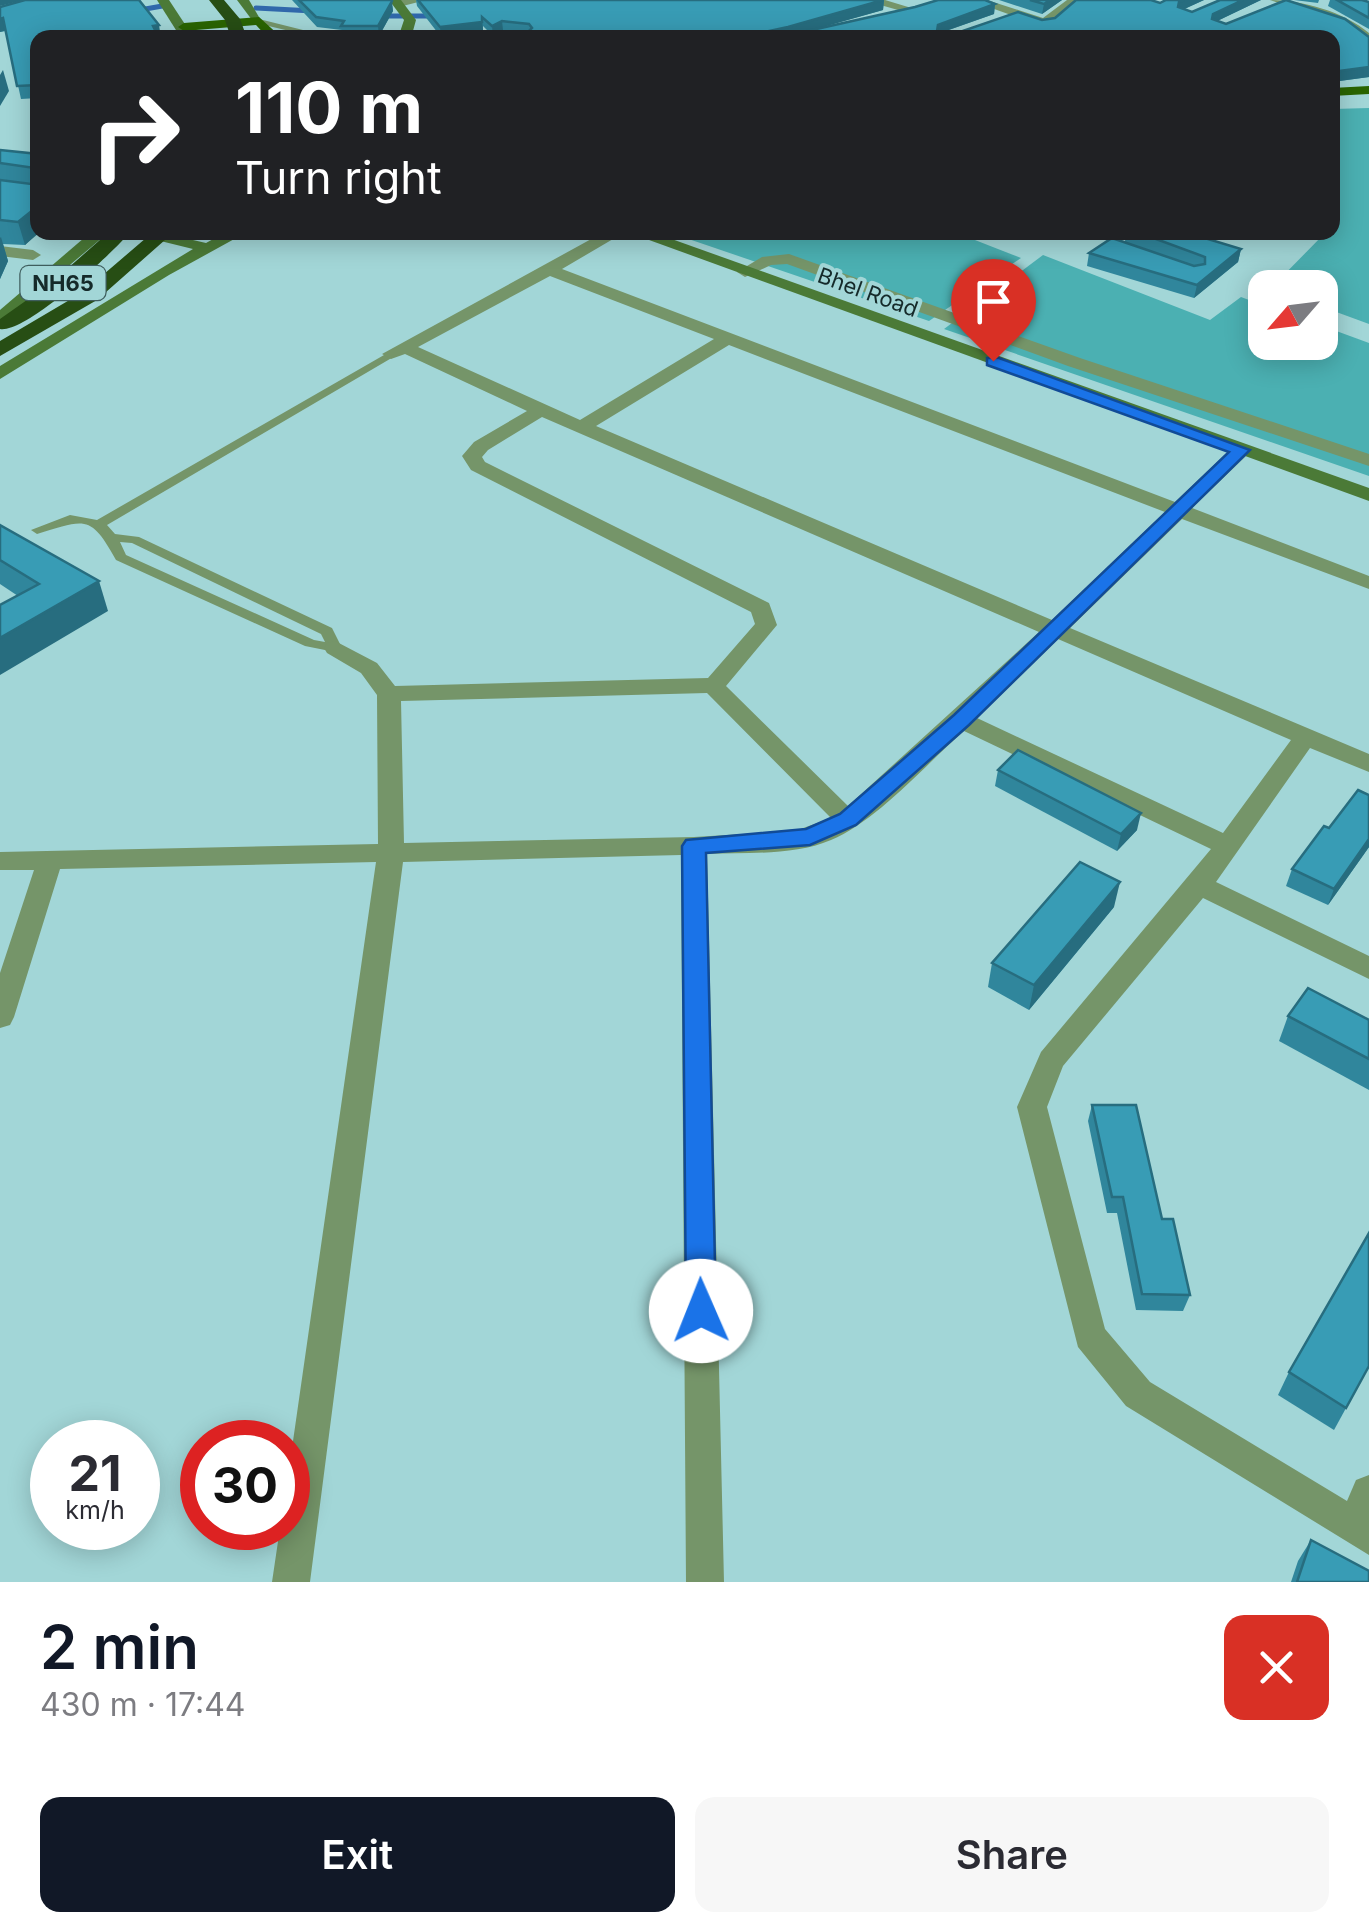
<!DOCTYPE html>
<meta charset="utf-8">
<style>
:root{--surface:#fff;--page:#f7f7f7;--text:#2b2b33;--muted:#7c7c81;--accent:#111827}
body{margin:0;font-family:Inter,sans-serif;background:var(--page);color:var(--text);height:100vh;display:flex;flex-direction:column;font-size:38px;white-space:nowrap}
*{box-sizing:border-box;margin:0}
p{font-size:32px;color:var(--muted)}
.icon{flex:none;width:55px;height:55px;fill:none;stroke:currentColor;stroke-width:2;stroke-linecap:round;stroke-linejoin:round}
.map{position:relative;height:1582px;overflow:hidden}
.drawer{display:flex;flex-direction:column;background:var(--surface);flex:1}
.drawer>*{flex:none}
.hud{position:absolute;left:30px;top:30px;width:1310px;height:210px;border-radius:20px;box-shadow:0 5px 25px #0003;background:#202124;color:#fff;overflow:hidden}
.needle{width:65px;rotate:242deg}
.controls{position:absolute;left:1248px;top:270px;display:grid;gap:20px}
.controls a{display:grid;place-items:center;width:90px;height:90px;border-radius:20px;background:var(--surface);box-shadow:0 5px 25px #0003;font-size:50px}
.speed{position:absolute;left:30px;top:1420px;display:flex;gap:20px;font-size:50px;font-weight:700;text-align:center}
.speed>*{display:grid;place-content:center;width:130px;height:130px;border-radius:50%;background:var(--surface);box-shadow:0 5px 25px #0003;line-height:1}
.speed small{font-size:25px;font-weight:400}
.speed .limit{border:15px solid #d22;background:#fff;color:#111}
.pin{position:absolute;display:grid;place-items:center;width:85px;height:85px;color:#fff;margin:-102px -42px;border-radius:50% 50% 50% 0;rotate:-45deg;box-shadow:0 0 10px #0007}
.pin .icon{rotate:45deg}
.me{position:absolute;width:110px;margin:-55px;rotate:359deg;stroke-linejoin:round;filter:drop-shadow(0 0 8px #0008)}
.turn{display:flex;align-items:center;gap:35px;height:210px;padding:0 40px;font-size:45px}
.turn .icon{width:130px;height:130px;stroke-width:2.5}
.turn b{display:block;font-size:70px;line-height:85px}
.round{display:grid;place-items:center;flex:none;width:105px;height:105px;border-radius:20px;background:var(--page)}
.head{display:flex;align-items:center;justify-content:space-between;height:170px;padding:0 40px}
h1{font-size:60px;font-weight:600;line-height:75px;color:var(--accent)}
.button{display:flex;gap:20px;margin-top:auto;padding:20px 40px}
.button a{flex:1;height:115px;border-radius:20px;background:var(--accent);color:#fff;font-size:40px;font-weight:600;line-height:115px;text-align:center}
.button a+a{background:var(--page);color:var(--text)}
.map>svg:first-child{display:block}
.green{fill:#4bb0b2}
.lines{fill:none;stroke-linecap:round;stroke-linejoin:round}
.stream{stroke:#3068ab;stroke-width:5}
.lane{fill:#759569;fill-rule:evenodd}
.street{fill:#759569;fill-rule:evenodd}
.secondary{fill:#4b7a37;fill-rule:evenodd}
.primary{fill:#2a6500;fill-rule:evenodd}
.highway{fill:#274e14;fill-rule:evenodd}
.wall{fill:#30869c}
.shaded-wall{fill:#276d7f}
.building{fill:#389cb5;stroke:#276d7f;stroke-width:2.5}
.route{fill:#1a73e8;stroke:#114b97;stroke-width:2.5}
.labels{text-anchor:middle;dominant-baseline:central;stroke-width:8;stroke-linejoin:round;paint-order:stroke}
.shield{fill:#a2d6d7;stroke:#3f5e5e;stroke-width:2.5}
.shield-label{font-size:22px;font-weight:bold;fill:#152a2a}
.far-street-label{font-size:22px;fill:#152a2a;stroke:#a2d6d7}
</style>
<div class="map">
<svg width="1369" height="1582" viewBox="0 0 1369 1582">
<rect width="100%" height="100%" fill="#a2d6d7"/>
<!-- green -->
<g class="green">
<path d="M1369,108v216l-49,-18v-18l-48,-1 53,-54 7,-1 1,-7 7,-8 -7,-4v-104z"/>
<path d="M671,233h286l64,25 -92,63z"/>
<path d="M1043,255l167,65 31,-23 24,9v36h55v-17l49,18v133l-425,-147z"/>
</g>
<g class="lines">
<!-- stream -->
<g class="stream">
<path d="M256,8l57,3"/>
<path d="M134,11l34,-6"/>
<path d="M378,16h55"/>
</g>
<!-- lane -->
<g class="lane">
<path d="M256,19h3l76,19h-16l-63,-15z"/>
<path d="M1119,232h10l-10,10 10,6v4h-6l-15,-10z"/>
<path d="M391,351l4,1v4l-288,169 8,9 24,3 193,91 10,20 -2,3 -5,1 -30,-6 -189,-86c-26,-47 -31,-40 -79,-26l-6,-4 39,-15 27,5zM120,542l12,1 189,91 4,8 -11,-2 -188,-85z"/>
</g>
<!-- street -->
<g class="street">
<path d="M395,0h31l-27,7z"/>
<path d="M863,0h22l33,10 -6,4z"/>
<path d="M969,0h18l56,18 24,-18h14l-28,24 -11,2z"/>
<path d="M1270,0c33,0 74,12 99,33v11l-25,-19z"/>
<path d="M604,232h21l-63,37 613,233 59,-56h14v8l-56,54 177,68v13l-187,-70 -112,109 299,126v18l-59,-24 -94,134 153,74v23l-166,-81 -140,168 -16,41 58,222 45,53 197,119 9,-21 13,-5v80l-243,-149 -48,-59 -61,-240 24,-55 170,-203 -247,-118c-38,33 -87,90 -133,109 -37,16 -84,12 -124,14l17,728h-38l-5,-727 -278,7 -93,720h-38l8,-54h8v-52l88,-614 -316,7 -46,148 -4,8 -10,3v-55l34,-103h-34v-18l378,-8 -1,-149 -16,-22 -34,-20 -3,-5 3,-5 8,-2 42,22 18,23 313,-8 47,-54 -4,-12 -280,-142 -9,-14 12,-14 53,-31 -122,-57 -14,5 -9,-5zM550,276l164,63 -134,81 -162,-73zM729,345l436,167 -113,108 -456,-194zM542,417l497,215 -191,174 -122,-120 51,-61 -8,-22 -284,-141 -3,-5 6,-7zM1058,639l233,101 -68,93 -246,-115zM707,693l124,125 -36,13 -101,6 -290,6 -3,-142z"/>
<path d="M0,246l33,4 8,5 -8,5 -33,-4z"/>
<path d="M789,254l291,104 289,96v12l-301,-100 -281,-102 -16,1 -26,12 -8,-5 25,-15z"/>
</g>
<!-- secondary -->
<g class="secondary">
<path d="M157,0h12l25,38h-13z"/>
<path d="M237,0h12l14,24h-8z"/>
<path d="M389,0h12l15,20 -5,18h-13l6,-18z"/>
<path d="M836,25l6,4 -2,3 -49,6z"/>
<path d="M91,232h18l-109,92v-14z"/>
<path d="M124,232h34l48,11 20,-11h21l-78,43 -169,104v-13l193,-117z"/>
<path d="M627,232h25l717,256v13z"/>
</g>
<!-- primary -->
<g class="primary">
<path d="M259,17l23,21h-14l-12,-13 -72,6 -6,-4 6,-4z"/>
<path d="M1369,86v8l-37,2v-8z"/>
</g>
<!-- highway -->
<g class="highway">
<path d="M209,0h15l16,19 7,19h-16l-6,-18z"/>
<path d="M109,232h21c-18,22 -105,102 -130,97v-10l51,-36z"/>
<path d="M153,232h21l-77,68 -97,56v-15l83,-49z"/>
</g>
</g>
<!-- wall -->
<g class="wall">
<path d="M292,0h99l2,11 -14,25 -36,-1 -1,-5 -25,-3z"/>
<path d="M416,0h468l-1,10 -72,20 184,-26 -1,10 -48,17 14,1 200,-29 6,-3h38l-20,9 8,3 28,-12h41l-44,21 9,3 143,13v40l-37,5v-44h-530l1,-6 -19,6h-285l-1,-5 -5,3 -10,-10v5l-42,6 -24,-31z"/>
<path d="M999,0h63l-20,14z"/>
<path d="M1294,0h25l-1,3z"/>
<path d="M1330,0h32l7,2v27l-41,-23z"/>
<path d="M0,7l38,31v60l-17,1 -15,-68 -6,1z"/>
<path d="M0,150l38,4v78l-13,13 -22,-1 5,17 -8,18z"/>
<path d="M1127,232h62l-1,2 53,15 -3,13 -44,36 -107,-32 2,-13 36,-12z"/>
<path d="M0,525l108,86 -90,-15 -18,-12z"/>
<path d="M998,770l139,60 -20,21 -122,-65z"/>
<path d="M1369,795v52l-41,58 -42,-19 6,-17 37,-41z"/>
<path d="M1114,907l-85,103 -41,-23 4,-24z"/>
<path d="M1288,1016l81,4v70l-90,-49z"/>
<path d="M1092,1105l70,114 28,76 -7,16 -47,-1 -19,-97h-10l-19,-92z"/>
<path d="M1369,1366l-35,64 -56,-35 11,-23z"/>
<path d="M1311,1540l58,42h-78l7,-21z"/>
</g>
<!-- shaded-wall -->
<g class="shaded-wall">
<path d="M0,0h24l-24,6z"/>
<path d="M884,0l-1,10 -95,27 -51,1z"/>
<path d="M1050,0h12l-20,14 2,-10z"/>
<path d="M1184,0h20l-26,12 1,-10z"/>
<path d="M1243,0h18l-50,24 2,-10z"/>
<path d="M392,1l1,10 -14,25 -1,-10z"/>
<path d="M995,4l-1,10 -57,20 1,-9z"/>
<path d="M482,17l1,14 -42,6 -1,-10z"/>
<path d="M3,18l4,12 -7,2v-13z"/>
<path d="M502,21l1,9 -10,6 -1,-10z"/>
<path d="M159,25l2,13h-6l-2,-12z"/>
<path d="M1369,67v10l-37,5v-10z"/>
<path d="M3,70l6,21 -9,15v-31z"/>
<path d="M38,206v26h2l-15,13 -7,-23z"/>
<path d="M1,237l7,24 -8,18v-41z"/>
<path d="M1241,249l-3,13 -44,36 3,-13z"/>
<path d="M99,581l9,30 -108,64v-37z"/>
<path d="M1141,813l-4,17 -20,21 4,-17z"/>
<path d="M1369,839v8l-41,58 6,-16z"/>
<path d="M1120,882l-6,25 -85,103 5,-25z"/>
</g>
<!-- building -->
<g class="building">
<path d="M25,0h114l20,25 -6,1 6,12h-121v47l-21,1 -14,-68 -3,1v-12z"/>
<path d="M299,0h92l1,1 -14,25h-37l3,-5 -28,-4z"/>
<path d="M418,0h465l-95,27 -51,11h-233l-6,-6h30l4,-4 -3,-4 -27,-3 -10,5 -10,-9v5l-42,5z"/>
<path d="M938,0h47l10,4 -57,21 -1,6 23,1 58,-20 24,8 13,-2 21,-18h75l9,3 6,-3h18l-5,2 -1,5 14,5 28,-12h23l-30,14 -1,5 14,5 60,-24 59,19 24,18v30l-37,5v-34h-516l-13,-6 112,-25z"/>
<path d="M1030,0h20l-6,4z"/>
<path d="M1337,0h25l7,2v16z"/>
<path d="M0,150l38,4v52l-20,16 -18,-2v-40l31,4 4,-4v-12l-35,-5z"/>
<path d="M1137,232h48l56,17 -44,36 -108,-32 23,-15 82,28 11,-2v-7z"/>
<path d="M0,525l99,56 -99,57v-33l39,-21 -39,-24z"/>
<path d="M1018,750l123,63 -20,21 -123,-64z"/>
<path d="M1358,790l11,5v44l-35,50 -42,-20 32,-43 5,2z"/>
<path d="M1080,862l40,20 -86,103 -42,-22z"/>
<path d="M1308,988l61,32v39l-81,-43z"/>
<path d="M1092,1105h44l26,114h11l17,76 -48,-1 -19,-97h-11z"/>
<path d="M1369,1233v133l-23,42 -57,-36z"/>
<path d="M1311,1540l58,31v11h-72z"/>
</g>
<!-- route -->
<path class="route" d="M987,358h12l251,92 -281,275 -113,100 -46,20 -104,8 10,458 -5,10 -10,4 -11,-4 -4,-10 -4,-465 4,-6 120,-11 34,-15 114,-99 275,-263 -242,-87z"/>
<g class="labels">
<!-- shield labels -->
<rect class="shield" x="20.5" y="266" width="85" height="34" rx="8"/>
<g class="shield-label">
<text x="63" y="283">NH65</text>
</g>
<!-- far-street labels -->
<g class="far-street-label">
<text transform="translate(868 292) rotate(20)">Bhel Road</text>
</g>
</g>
</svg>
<div class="controls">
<a><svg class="needle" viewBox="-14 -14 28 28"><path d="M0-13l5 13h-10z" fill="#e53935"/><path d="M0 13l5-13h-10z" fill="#7c7c81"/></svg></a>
</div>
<div class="speed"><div>21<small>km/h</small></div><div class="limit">30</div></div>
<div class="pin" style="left:993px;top:361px;background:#d93025"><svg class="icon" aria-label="arrive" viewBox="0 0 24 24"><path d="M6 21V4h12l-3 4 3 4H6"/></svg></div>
<svg class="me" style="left:701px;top:1311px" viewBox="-20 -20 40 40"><circle r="19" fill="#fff"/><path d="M0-13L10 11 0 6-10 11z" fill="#1a73e8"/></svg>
<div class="hud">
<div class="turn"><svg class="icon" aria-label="right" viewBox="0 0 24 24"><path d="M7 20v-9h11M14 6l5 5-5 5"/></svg><div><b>110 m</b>Turn right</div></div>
</div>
</div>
<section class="drawer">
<div class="head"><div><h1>2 min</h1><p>430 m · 17:44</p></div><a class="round" style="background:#d93025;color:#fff"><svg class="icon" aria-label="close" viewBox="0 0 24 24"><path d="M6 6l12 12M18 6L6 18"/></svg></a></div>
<div class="button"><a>Exit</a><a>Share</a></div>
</section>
